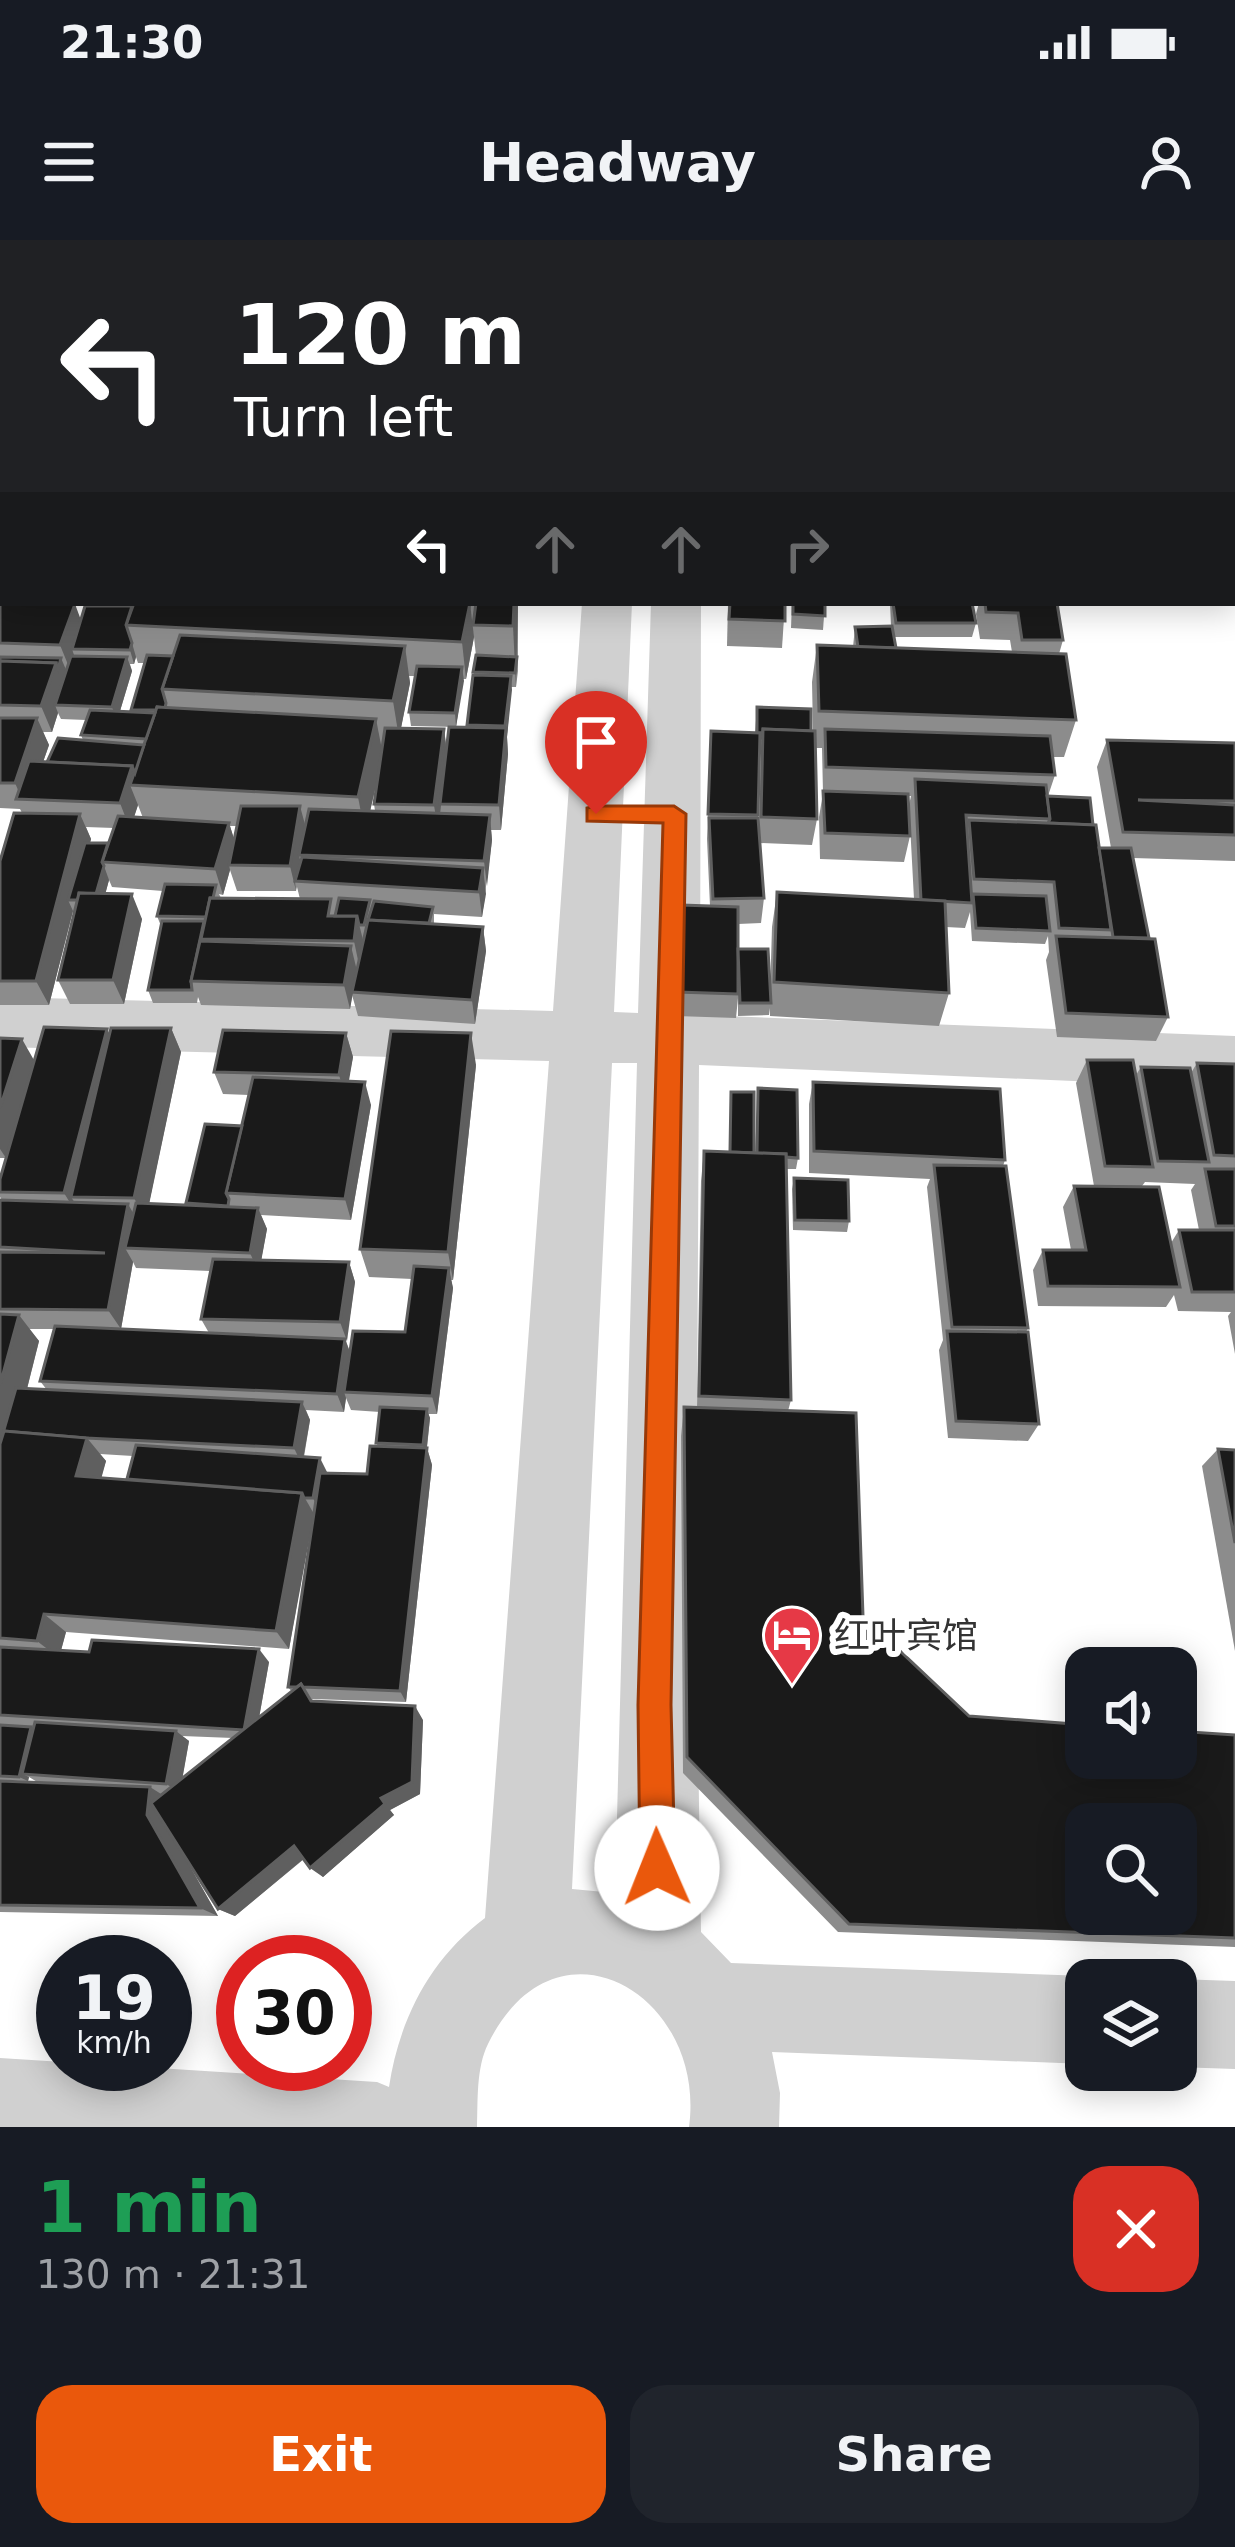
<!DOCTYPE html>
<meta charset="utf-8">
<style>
:root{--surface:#171b24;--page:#20242c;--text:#f1f3f6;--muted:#9ea1a6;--accent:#ea580c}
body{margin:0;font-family:"DejaVu Sans","Noto Sans SC",sans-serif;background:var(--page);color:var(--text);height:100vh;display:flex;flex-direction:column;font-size:45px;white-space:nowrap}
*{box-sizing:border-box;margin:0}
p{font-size:39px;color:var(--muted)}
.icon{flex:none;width:66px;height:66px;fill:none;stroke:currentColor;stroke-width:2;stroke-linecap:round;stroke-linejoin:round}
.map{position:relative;height:1887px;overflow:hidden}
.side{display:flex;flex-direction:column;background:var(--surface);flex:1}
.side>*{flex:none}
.guide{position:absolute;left:0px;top:0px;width:1236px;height:366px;box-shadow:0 6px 30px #0003;background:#202124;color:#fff;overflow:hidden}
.tools{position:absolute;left:1065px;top:1407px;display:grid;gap:24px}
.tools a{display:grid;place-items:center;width:132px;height:132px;border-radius:24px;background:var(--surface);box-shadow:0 6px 30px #0003;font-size:60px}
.speed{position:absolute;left:36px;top:1695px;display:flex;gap:24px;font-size:60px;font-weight:700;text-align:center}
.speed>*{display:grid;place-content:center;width:156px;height:156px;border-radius:50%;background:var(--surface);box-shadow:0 6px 30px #0003;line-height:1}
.speed small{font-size:30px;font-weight:400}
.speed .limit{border:18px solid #d22;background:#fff;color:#111}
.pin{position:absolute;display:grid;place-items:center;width:102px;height:102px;color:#fff;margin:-123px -51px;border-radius:50% 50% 50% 0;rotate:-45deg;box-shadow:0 0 12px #0007}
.pin .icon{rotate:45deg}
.me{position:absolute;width:132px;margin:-66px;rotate:359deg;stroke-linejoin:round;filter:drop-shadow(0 0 9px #0008)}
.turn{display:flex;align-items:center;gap:42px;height:252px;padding:0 36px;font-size:54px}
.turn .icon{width:156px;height:156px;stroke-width:2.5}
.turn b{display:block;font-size:84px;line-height:102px}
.lanes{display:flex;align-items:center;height:114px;padding:0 36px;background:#0003;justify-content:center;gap:60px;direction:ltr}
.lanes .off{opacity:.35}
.round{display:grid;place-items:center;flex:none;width:126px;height:126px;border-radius:36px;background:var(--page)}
.headline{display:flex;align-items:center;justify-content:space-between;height:204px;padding:0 36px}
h1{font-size:72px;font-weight:800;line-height:90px;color:#1e9e55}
.cta{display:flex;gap:24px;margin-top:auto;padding:24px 36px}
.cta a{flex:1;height:138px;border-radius:36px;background:var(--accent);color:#fff;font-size:48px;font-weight:800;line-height:138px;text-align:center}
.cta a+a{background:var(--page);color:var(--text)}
.status{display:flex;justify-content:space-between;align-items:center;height:84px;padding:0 60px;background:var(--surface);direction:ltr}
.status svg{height:33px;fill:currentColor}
header{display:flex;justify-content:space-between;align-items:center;height:156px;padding:0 36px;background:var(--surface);font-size:54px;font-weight:800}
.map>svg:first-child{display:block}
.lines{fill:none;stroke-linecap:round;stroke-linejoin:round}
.minor{fill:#d0d0d0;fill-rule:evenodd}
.wall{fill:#8c8c8c;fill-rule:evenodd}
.shaded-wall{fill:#5f5f5f}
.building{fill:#1a1a1a;stroke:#5f5f5f;stroke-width:3;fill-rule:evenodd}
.route{fill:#ea580c;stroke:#983908;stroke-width:3}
.labels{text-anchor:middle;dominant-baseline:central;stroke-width:12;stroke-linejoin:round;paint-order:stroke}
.poi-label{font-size:36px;fill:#333;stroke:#fff;text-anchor:start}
</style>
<div class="status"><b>21:30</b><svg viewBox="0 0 49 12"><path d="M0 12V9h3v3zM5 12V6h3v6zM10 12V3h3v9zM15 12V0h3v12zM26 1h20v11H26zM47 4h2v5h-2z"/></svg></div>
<header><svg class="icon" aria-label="menu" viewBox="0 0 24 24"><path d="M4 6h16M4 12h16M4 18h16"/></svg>Headway<svg class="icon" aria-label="person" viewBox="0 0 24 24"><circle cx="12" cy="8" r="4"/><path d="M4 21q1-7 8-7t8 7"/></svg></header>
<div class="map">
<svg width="1235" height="1887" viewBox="0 0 1235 1887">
<rect width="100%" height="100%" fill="#fff"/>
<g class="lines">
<!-- minor -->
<g class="minor">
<rect x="628" y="0" width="42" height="3"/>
<path d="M1008,0h42l1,3h-42z"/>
<path d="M1110,0h42l1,3h-42z"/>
<rect x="1233" y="220" width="2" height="30"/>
<rect x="0" y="235" width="3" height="30"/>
<path d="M582,363h50l-18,409 24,1 13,-410h50l-1,412 535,21v52l-536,-23 -3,548 5,319 30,31 355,13 10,4h-10v84l-314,-12 8,41 -1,34h-90c18,-132 -133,-222 -201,-83 -12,24 -10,57 -11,83h-477v-69l377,24 12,5c10,-67 41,-128 96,-169l64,-857 -549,-14v-50l553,14zM612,823h25l-22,830 -43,-4z"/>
<path d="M1176,1739l59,2v88l-59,-2z"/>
</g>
</g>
<!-- wall -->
<g class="wall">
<path d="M0,0h108l-1,3h-104v80h-3z"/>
<path d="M1134,0h101v180h-2v-177h-98z"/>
<path d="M0,309l3,5v49l78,17 7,-14 -1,-3h431v68l-2,16h-5l-4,50 1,17 -7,76h-10l1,10 -10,77 -48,-3v10l49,3 3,24 -11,73 -117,-8 -6,-21 -2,14 -149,-4 -3,-8 -1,6h-44l-5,-13 13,-64 -4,-10 6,-25 -51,-4 -3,-7 -4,14 37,25 -18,85h-54l-12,-24 16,-67 -1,-2 -24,94h-49v-144l22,-48 -2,-4 -20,-1zM474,397l2,19 -9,71 -20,23 -3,-21 -43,-1 9,-45 -1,-7h6l-6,36 2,14 45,1 7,-48h3zM136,417l2,6h7l-13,49 -12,-1 12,-40 -2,-7h4zM58,473l3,6 25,1 -5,15 2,5 -36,22h-4l6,-17 -6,-13h9zM378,537l-4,27 1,7h-5zM138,565l5,13 -9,-1zM230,586h7l-3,14zM86,587l28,1 -6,15h-18l1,-4zM230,630l7,21h59l1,-4 3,12 -79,-1 -2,-4 4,1z"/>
<path d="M728,363h57l-3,45 -55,-2z"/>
<path d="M792,363h33l-2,27 -32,-2z"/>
<path d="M890,363h82l4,20 -4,14h-78l2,11 116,4 -2,-12 -30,-1 -4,-25 3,-11h78l6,37 -4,14 17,66 -12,37h-12l3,18 -7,21 45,29 6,23h12l-14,-81 10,-27 128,3v118l-102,-3 16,80 19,79 -12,24 -99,-4 -11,-77 3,-8 -1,-16 -3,8 -73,-3 -2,-29 -5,16 -19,-1 3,66 -10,33 -169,-10v-8l-1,7 -31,1v-18l-2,20 -60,-2 5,-111 29,1 -3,-67 3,-82 45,-24 2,-26 56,24 -1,-49 5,-37 36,2 2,-20 36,-1zM815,508h7l1,45 -4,24 1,42 84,3 6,-26 -2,-40h3l-2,9 5,94 -137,-7 -5,35 -2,68 -32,-45v-26l23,-1 3,-25 -4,-55 52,2 5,-26zM760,512h1l-2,71 -1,-5z"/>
<path d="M171,788l10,24 -32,151 37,2 56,-79 7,-31 -26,-1 -9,-22 132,-39 7,24 -5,25 23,23 -20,115 -90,-5 6,14 -6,31 88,2 6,20 -9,59 4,11 55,-20 7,-53 -43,-2 -9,-28 116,-184 -23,215h-2l2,8 -16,126h-9l2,4 -3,30 5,17 -26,237 -94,-3 2,2 109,19 -3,74 -30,16 4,5 -71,62 -19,-18 -69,57 -17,-7 -40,-64 40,71 -218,-4v-131l39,2 -10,-6 -1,4 -28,-1v-55l34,2 -34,-2v-525h2l-2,-3v-18l6,-21h-6v-120l34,23 73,-32 2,4zM133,1022l3,6 74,3 -9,48 8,14 -88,-4zM29,1089h26l-15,52 7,9 -20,-1 12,-48zM346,1158l5,12 29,2 -3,34 -10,28 -40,-1 -23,-16 6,-37 -4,-10 38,2zM100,1214l33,2 -6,23 -26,-2 5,-16zM313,1273h1l-26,174 4,5 -33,26 10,-56 -208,-12 5,-18 223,17zM182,1496l51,2 -51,41 7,-38z"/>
<path d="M1087,820l49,15 5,-8 50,6 6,-10 38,1v290l-7,-38 3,-4 -53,-1 -4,-16 -8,12 -128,-1 -5,-36 10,-20h28l-8,-43 11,-21h20l-18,-103zM1145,942l50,2 -4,6 8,40h-20l-8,13 -29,-57z"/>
<path d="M813,842l192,78 -2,6 25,162 -2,4 13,92 -11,17 -80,-3 -9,-88 4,-10 -16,-153 3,-8 -121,-6v-69z"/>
<path d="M758,848l40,70 -2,11h-10l5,231 -3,11 75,205 106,100 266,19v212l-397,-15 -155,-159 -2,-337 3,-29 13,1 4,-227 3,-30 25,1 2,-60 24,61z"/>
<path d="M794,938l55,43 -2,11 -54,-2 -1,-41z"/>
<path d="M1218,1209l17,1v201l-33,-185z"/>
</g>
<!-- shaded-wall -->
<g class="shaded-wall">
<path d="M470,363l4,34 -8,42 -4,-37z"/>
<path d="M514,363h4l-2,84 -3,-61z"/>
<path d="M75,364l10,27 -13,18 3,9 -4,14 -11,-27z"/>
<path d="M132,403l4,14 -2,7 -4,-14z"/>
<path d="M405,406l5,37 -11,55 -6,-37z"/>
<path d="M127,417l5,14 -15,50 -5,-14z"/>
<path d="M61,418l6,14 -12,33 3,8 -6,19 -11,-26 15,-43z"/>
<path d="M462,427l2,14 -8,46 -1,-14z"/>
<path d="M511,436l1,14 -5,47 1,17 -7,76 -2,-25z"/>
<path d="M37,478l12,27 -19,54h-8l-7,-16z"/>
<path d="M376,479l7,36 -18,78 -7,-36z"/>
<path d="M444,489l3,26 -9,76 -4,-26z"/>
<path d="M132,526l8,20 -10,-1 8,20 -8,24 -10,-26z"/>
<path d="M300,566l7,26 -8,23 2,9 -6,17 1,10 -6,-25z"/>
<path d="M80,574l11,25 -16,61h-7l5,11 -24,94 -13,-24z"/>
<path d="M490,575l2,25 -5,46 -3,-25z"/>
<path d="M229,583l8,25 -8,17 1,5 -7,25 -8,-26z"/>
<path d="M104,626l5,14 -9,34 -6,-13z"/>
<path d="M483,628l3,26 -4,23 -3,-25z"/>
<path d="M132,654l10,25 -18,85 -11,-24z"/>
<path d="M357,676l6,24 -4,25 -5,-24z"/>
<path d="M483,687l3,24 -11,73 -3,-24z"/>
<path d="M351,706l6,25 -7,38 -6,-24z"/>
<path d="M171,788l10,24 -35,167 -12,-21z"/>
<path d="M107,789l11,23 -47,145 8,12 -2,5 -13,-21z"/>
<path d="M346,793l7,24 -7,41 -7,-23z"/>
<path d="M471,793l5,32 -23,215 -5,-28z"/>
<path d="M22,799l13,23 -29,96 -6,-9v-41z"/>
<path d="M365,842l6,23 -20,115 -6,-21z"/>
<path d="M128,964l12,21 -15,23 8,14 -12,67 -13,-19z"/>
<path d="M258,968l9,21 -8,44 -9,-20z"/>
<path d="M349,1022l6,20 -8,59 -7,-19z"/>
<path d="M449,1028l4,20 -16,126 -5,-18z"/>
<path d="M19,1075l20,26 -39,154v-110z"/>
<path d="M345,1099l7,19 -8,34 2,6 -2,14 -7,-18z"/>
<path d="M302,1162l8,18 -8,45 -8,-17z"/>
<path d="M427,1169l3,9 -4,36 -3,-9z"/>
<path d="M87,1198l19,23 -10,37 -20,-22z"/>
<path d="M427,1208l5,17 -26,237 -6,-11z"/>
<path d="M320,1218l8,16 -7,40 -8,-16z"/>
<path d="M302,1253l12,21 -25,135 -13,-18z"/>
<path d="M44,1374l22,18 -7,26 -22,-17z"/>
<path d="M259,1409l10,13 -14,78 -11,-10z"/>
<path d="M415,1466l8,14 -3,74 -30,16 4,5 -71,62 -13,-9 71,-70z"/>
<path d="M31,1487l9,5 -18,42 7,3 -1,4 -9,-4z"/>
<path d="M176,1491l13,10 -9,51 -14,-8z"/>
<path d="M150,1547l19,12 -2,27 51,90 -18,-8 -53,-93z"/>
<path d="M294,1606l13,10 -72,60 -17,-7z"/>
</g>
<!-- building -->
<g class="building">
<path d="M0,0h64l-1,3 -60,1h-3z"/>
<path d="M170,0h48v3h-49z"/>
<path d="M223,0h34l-1,3h-34z"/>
<path d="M257,0h295v3h-296z"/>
<rect x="695" y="0" width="78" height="3"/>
<rect x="805" y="0" width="194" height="3"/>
<path d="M1154,0h81v8h-2v-5h-78z"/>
<rect x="0" y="4" width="3" height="52"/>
<rect x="1233" y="15" width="2" height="101"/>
<path d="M3,314v40h-3v-32z"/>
<path d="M0,362l3,1 72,1 -15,41 -60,-2z"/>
<path d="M134,363h336l-8,39 -336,-17z"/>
<path d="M476,363h38l-1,23 -40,-1z"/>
<path d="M730,363h55v18l-56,-2z"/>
<path d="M793,363h32v13l-32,-2z"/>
<path d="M893,363h79l4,20h-80z"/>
<path d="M985,363h72l6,37h-41l-4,-27 -32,-1z"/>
<path d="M85,366h47l-6,19 6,18 -2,7 -58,-1z"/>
<path d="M892,386l4,22 -38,-1 -3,-20z"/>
<path d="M180,395l225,11 -12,55 -231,-12z"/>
<path d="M817,405l249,9 10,66 -257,-9z"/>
<path d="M147,415l26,1 -11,33 4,14 -1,5 -8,-1 -1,3h-25z"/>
<path d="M476,415l41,2 -2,16 -42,-1z"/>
<path d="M71,416l56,1 -15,50 -57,-2z"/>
<path d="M0,417l61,1 -3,11 -2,-6 -56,-2z"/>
<path d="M0,421l56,2 -15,43 -41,-1z"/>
<path d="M417,426l45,1 -7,46 -46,-1z"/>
<path d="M473,435l38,1 -6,50 -38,-1z"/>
<path d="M157,467l219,12 -18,78 -228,-12z"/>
<path d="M757,467l54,2v22l-48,-2 -1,9h-2v-5h-3z"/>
<path d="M90,470l65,3 -9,26 -65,-4z"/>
<path d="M0,478h37l-22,65h-15z"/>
<path d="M449,487l57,1 -7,77 -59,-1z"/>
<path d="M385,488l59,1 -10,76 -60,-1z"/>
<path d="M763,489l52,2 2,88 -56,-2z"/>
<path d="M825,489l225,7 5,39 -229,-8z"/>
<path d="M711,491l49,2 -2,82 -50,-1z"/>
<path d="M58,498l86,7 -9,28 -3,-7 -85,-4z"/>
<path d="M1107,500l128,3v58l-97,-1 97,5v30l-112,-3z"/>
<path d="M29,521l103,5 -12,37 -104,-4z"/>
<path d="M915,539l131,6 4,34 -84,-4 6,88 -51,-3z"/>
<path d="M823,551l85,3 2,42 -85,-3z"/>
<path d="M1047,556l43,2 3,27 -45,-2 2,-4z"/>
<path d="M241,566h59l-10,60 -61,-1z"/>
<path d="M309,569l181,6 -6,46 -185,-6z"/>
<path d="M14,573l66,1 -44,167h-36v-120z"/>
<path d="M118,576l111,7 -14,46 -113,-7z"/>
<path d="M709,578h49l6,80 -51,1z"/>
<path d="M969,580l127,5 15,105 -52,-2 -5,-46 -80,-3z"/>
<path d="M85,603h23l-6,19 2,4 -8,28 -17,-1 -1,7h-10z"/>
<path d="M1099,608h32l18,90 -36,-1z"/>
<path d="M302,617l181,11 -4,24 -184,-11z"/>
<path d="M165,644l51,1 -3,13h-3l-4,19 -49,-1z"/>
<path d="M777,652l168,9 4,92 -175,-11z"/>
<path d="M79,653l53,1 -19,86h-55z"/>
<path d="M973,654l73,2 4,35 -74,-3z"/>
<path d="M210,658l121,1 -3,17h29l-3,25 -153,-2z"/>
<path d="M339,658l31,2 -6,25h-5l-2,-9h-22z"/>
<path d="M374,661l59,6 -4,16 -61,-3z"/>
<path d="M681,665l57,2v87l-61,-2z"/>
<path d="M368,680l115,7 -11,73 -120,-8z"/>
<path d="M162,681h42l-13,60 1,9h-44z"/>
<path d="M1056,696l99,3 13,78 -102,-4z"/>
<path d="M200,701l151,5 -7,39 -153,-4z"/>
<path d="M738,709h30l3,54h-31z"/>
<path d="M44,787l63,2 -43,164 -64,-1v-13z"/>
<path d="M111,788h60l-37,170 -63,-1z"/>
<path d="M223,790l123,3 -7,42 -125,-3z"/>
<path d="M391,791l80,2 -23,219 -88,-3z"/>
<path d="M0,798l22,1 -22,69z"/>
<path d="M1087,820h46l20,107 -48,-1z"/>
<path d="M1197,823l38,1v92l-21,-1z"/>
<path d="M1141,827l49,1 19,94 -51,-1z"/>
<path d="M253,837l112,5 -20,117 -119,-6z"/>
<path d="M813,842l187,7 5,71 -191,-9z"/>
<path d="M758,848l39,2 1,68 -12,-1v-3l-29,-1z"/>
<path d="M731,852h23v61l-24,-1z"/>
<path d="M205,884l37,2 -16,67 3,6 -1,7 -42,-3z"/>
<path d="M704,911l82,3 5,246 -92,-4z"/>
<path d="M934,925l72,1 22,162 -76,-1z"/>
<path d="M1205,929h30v57h-19z"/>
<path d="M794,938l54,2 1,41 -54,-1z"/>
<path d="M1074,946l85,1 21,100 -132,-1 -5,-36h43z"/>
<path d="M0,960l128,4 -20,106 -108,-1v-57l105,1 -105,-6z"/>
<path d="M136,963l122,5 -8,45 -125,-5z"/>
<path d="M1179,990h56v62h-43z"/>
<path d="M213,1019l136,3 -9,60 -139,-3z"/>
<path d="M414,1026l35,2 -17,128 -88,-4 9,-61 52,1z"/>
<path d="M0,1074l19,1 -19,70z"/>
<path d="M55,1086l290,13 -8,55 -297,-13z"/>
<path d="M947,1091l81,1 11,92 -83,-3z"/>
<path d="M16,1148l286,14 -8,46 -208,-10 -82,-7 -1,2z"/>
<path d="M380,1167l47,2 -4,36 -47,-2z"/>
<path d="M684,1167l172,6 7,203 106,100 117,9v33h90v-27l59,4v203l-386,-14 -162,-167zM1086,1584h90v90h-90z"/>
<path d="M4,1191l83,7 -11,38 226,17 -26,138 -232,-17 -7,27 -37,-3v-194z"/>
<path d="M136,1205l184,13 -7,40h-9l-2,-5 -175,-14z"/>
<path d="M370,1206l57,2 -27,243 -97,-4 -2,-3 -4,3h-9l32,-214 47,1z"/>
<path d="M1218,1209l17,1v93z"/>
<path d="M92,1400l167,9 -15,81 -244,-15v-68l89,5z"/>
<path d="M301,1444l10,17 104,5 -3,76 -31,16 4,6 -75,64 -16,-22 -76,63 -67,-106z"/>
<path d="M35,1482l141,9 -10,53 -144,-10z"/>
<path d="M0,1485l31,2 -12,50 -19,-1z"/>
<path d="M0,1541l150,6 -3,28 53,93 -200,-3z"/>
</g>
<!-- route -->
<path class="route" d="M596,566h78l12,8 -15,891 4,163 -5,12 -13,5 -12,-5 -5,-12 -2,-163 25,-882 -76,-2v-13z"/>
<!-- icons -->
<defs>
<g id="hotel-pin" transform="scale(3)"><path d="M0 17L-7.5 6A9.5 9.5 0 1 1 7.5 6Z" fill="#e63946" stroke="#fff"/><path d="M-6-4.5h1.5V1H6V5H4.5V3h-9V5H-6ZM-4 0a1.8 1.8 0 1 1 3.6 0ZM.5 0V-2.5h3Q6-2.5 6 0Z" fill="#fff"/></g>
</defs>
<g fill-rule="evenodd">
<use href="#hotel-pin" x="792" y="1395"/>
</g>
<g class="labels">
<!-- poi labels -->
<g class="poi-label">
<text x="834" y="1395">红叶宾馆</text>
</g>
</g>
</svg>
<div class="tools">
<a><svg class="icon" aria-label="sound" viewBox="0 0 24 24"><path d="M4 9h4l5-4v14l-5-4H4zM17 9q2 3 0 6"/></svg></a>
<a><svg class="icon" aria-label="search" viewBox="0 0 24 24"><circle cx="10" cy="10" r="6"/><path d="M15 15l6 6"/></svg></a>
<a><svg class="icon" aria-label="layers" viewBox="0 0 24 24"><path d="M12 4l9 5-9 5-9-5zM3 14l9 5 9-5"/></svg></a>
</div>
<div class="speed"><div>19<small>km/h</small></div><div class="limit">30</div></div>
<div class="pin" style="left:596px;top:574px;background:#d93025"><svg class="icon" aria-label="arrive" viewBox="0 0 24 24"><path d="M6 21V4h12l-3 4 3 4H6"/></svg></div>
<svg class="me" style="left:657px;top:1628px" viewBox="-20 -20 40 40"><circle r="19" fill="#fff"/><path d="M0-13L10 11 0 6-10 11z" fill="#ea580c"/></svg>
<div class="guide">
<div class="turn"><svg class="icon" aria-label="left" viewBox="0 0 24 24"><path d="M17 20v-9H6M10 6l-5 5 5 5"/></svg><div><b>120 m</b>Turn left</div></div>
<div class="lanes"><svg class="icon" aria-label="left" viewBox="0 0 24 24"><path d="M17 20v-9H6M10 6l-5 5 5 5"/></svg><svg class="icon off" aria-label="ahead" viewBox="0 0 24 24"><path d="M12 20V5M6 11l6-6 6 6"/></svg><svg class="icon off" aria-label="ahead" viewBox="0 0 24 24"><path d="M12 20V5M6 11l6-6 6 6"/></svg><svg class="icon off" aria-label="right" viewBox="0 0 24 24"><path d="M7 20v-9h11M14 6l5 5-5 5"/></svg></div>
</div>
</div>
<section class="side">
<div class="headline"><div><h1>1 min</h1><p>130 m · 21:31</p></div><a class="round" style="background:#d93025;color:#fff"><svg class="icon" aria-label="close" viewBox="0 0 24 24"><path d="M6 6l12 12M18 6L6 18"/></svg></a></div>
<div class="cta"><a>Exit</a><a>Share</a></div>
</section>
